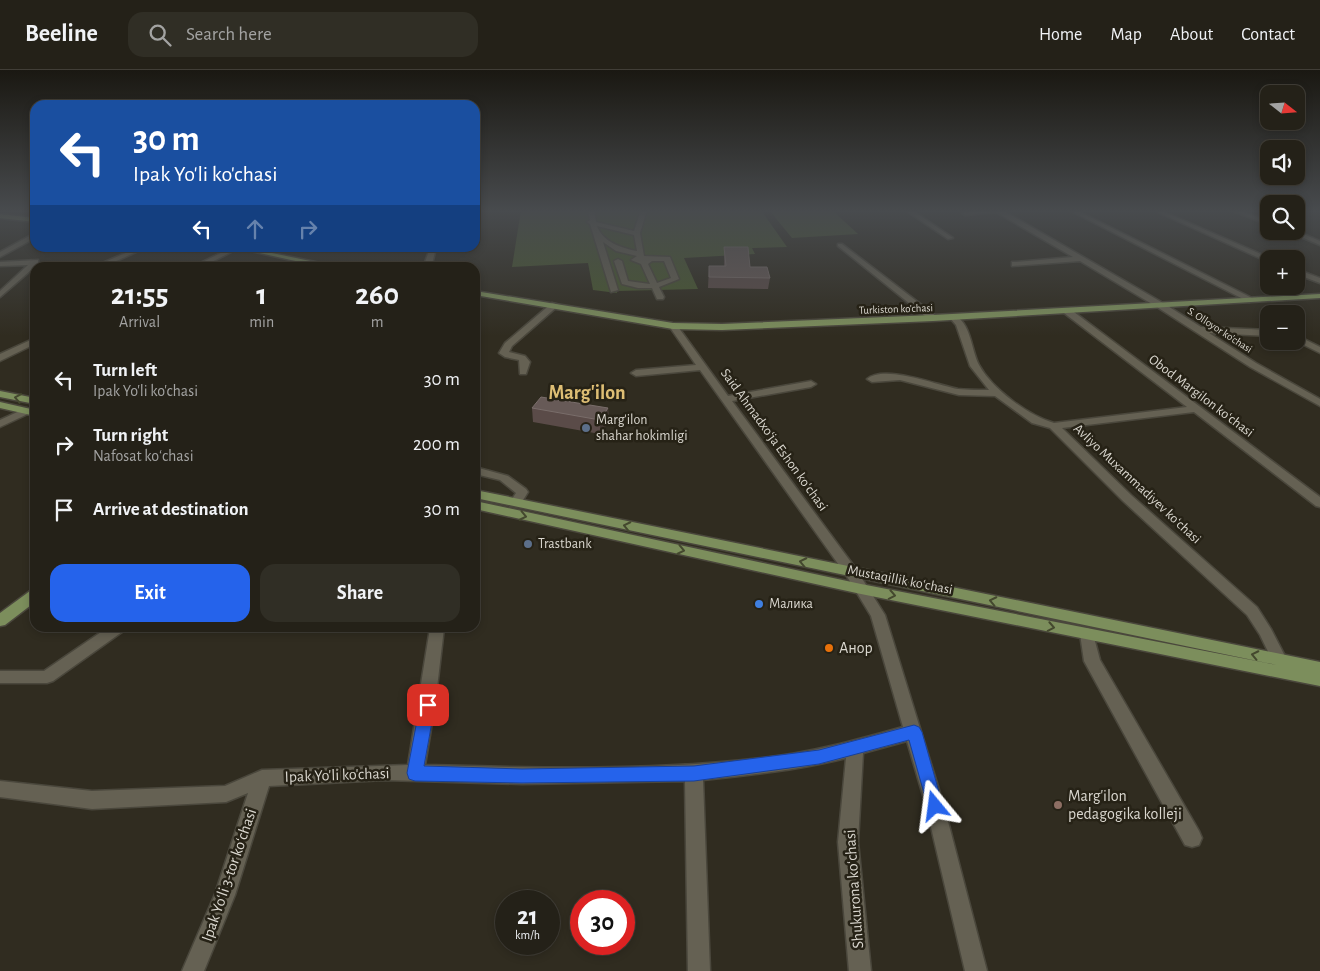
<!DOCTYPE html>
<meta charset="utf-8">
<style>
:root{--surface:#242118;--page:#302e25;--text:#f1f3f6;--muted:#a3a3a2;--line:#413e37;--accent:#2563eb}
body{margin:0;font-family:"Alegreya Sans",sans-serif;background:var(--page);color:var(--text);height:100vh;display:flex;flex-direction:column;font-size:19px;white-space:nowrap}
*{box-sizing:border-box;margin:0}
p{font-size:16px;color:var(--muted)}
.icon{flex:none;width:28px;height:28px;fill:none;stroke:currentColor;stroke-width:2;stroke-linecap:round;stroke-linejoin:round}
.map{position:relative;flex:1;overflow:hidden}
.details{position:absolute;left:30px;top:192px;width:450px;height:370px;display:flex;flex-direction:column;background:var(--surface);border-radius:15px;box-shadow:0 2px 8px #0003,0 0 0 1px var(--line)}
.details>*{flex:none}
.banner{position:absolute;left:30px;top:30px;width:450px;height:152px;border-radius:15px;box-shadow:0 2px 8px #0003,0 0 0 1px var(--line);background:#1a4fa0;color:#fff;overflow:hidden}
.needle{width:32px;rotate:107deg}
.controls{position:absolute;left:1260px;top:15px;display:grid;gap:10px}
.controls a{display:grid;place-items:center;width:45px;height:45px;border-radius:10px;background:var(--surface);box-shadow:0 2px 8px #0003,0 0 0 1px var(--line);font-size:25px}
.speed{position:absolute;left:495px;top:820px;display:flex;gap:10px;font-size:25px;font-weight:700;text-align:center}
.speed>*{display:grid;place-content:center;width:65px;height:65px;border-radius:50%;background:var(--surface);box-shadow:0 2px 8px #0003,0 0 0 1px var(--line);line-height:1}
.speed small{font-size:12px;font-weight:400}
.speed .limit{border:8px solid #d22;background:#fff;color:#111}
.pin{position:absolute;display:grid;place-items:center;width:42px;height:42px;color:#fff;margin:-21px;border-radius:10px;box-shadow:0 2px 8px #0006}
.me{position:absolute;width:55px;margin:-28px;rotate:344deg;stroke-linejoin:round;filter:drop-shadow(0 0 4px #0008)}
.turn{display:flex;align-items:center;gap:18px;height:105px;padding:0 20px;font-size:22px}
.turn .icon{width:65px;height:65px;stroke-width:2.5}
.turn b{display:block;font-size:35px;line-height:42px}
.lanes{display:flex;align-items:center;height:48px;padding:0 20px;background:#0003;justify-content:center;gap:25px;direction:ltr}
.lanes .off{opacity:.35}
.eta{display:flex;justify-content:space-evenly;align-items:center;height:85px;text-align:center}
.eta b{font-size:30px;font-weight:700;line-height:35px}
.action{display:flex;gap:10px;margin-top:auto;padding:10px 20px}
.action a{flex:1;height:58px;border-radius:15px;background:var(--accent);color:#fff;font-size:20px;font-weight:700;line-height:58px;text-align:center}
.action a+a{background:var(--page);color:var(--text)}
ul{padding:0;list-style:none}
li{display:flex;align-items:center;gap:15px;height:65px;padding:0 20px}
li div{flex:1}
li b{display:block;font-size:19px}
li em{font-style:normal}
header{display:flex;align-items:center;gap:30px;box-sizing:border-box;height:70px;padding:0 25px;background:var(--surface);border-bottom:1px solid var(--line)}
header strong{font-size:24px}
nav{display:flex;gap:28px;margin-inline-start:auto;font-size:18px}
.search{width:350px;height:45px;background:var(--page);display:flex;align-items:center;gap:12px;box-sizing:border-box;padding:0 18px;border-radius:15px;color:var(--muted);font-size:19px}
.map>svg:first-child{display:block}
.green{fill:#495830}
.lines{fill:none;stroke-linecap:round;stroke-linejoin:round}
.minor-casing{stroke:#4a473c;stroke-width:3}
.major-casing{stroke:#4a473c;stroke-width:3}
.minor{fill:#656153;fill-rule:evenodd}
.major{fill:#7c8e5c;fill-rule:evenodd}
.wall{fill:#5a4b48}
.shaded-wall{fill:#433832}
.building{fill:#675a57;stroke:#796d6a}
.oneway{stroke:#44482e}
.route{fill:#2563eb;stroke:#184099}
.service-dot{fill:#5c6f8a;stroke:#262216;stroke-width:2}
.shop-dot{fill:#3f7fe0;stroke:#262216;stroke-width:2}
.food-dot{fill:#e8710a;stroke:#262216;stroke-width:2}
.education-dot{fill:#8d6e63;stroke:#262216;stroke-width:2}
.labels{text-anchor:middle;dominant-baseline:central;stroke-width:5;stroke-linejoin:round;paint-order:stroke}
.far-street-label{font-size:11px;fill:#dad7cf;stroke:#262216}
.street-label{font-size:14px;fill:#dad7cf;stroke:#262216}
.poi-label{font-size:14px;fill:#dad7cf;stroke:#262216;text-anchor:start}
.near-poi-label{font-size:16px;fill:#dad7cf;stroke:#262216;text-anchor:start}
.near-street-label{font-size:16px;fill:#dad7cf;stroke:#262216}
.far-town-label{font-size:20px;font-weight:bold;fill:#debe74;stroke:#262216}
</style>
<header>
<strong>Beeline</strong>
<div class="search"><svg class="icon" aria-label="search" viewBox="0 0 24 24"><circle cx="10" cy="10" r="6"/><path d="M15 15l6 6"/></svg>Search here</div>
<nav><a>Home</a><a>Map</a><a>About</a><a>Contact</a></nav>
</header>
<div class="map">
<svg width="1320" height="901" viewBox="0 0 1320 901">
<rect width="100%" height="100%" fill="#302c20"/>
<!-- green -->
<g class="green">
<path d="M521,140h240l26,37 -35,1 3,6 -71,4 14,31 -81,2v2l-24,-3 -5,-27 -76,4z"/>
<path d="M769,140h63l26,24 -66,4z"/>
</g>
<g class="lines">
<!-- minor casing -->
<g class="minor-casing">
<g id="minor">
<path d="M588,140h6l2,12 38,9 7,-21h6l-7,23 4,23 26,1 9,22 -20,8 5,10 -1,2h-6l-5,-11h-14l-16,-4 -8,-23 4,-2 4,2 6,20 22,3 -9,-20 -10,-4 6,-4 -21,-5 -13,-9 15,48 -7,2 -21,-68 -3,-2 3,-2zM597,156l37,9 3,16c-16,-3 -34,-9 -40,-25zM652,191h12l7,17 -14,5 -9,-19z"/>
<path d="M905,140h7l41,28 -5,1z"/>
<path d="M982,140h20l161,93 38,24 68,3v6l-60,-3 47,30 64,36v7l-70,-39 -93,-60 -77,-46 -68,5v-4h3l58,-5 -77,-45 -31,3 -3,-2z"/>
<path d="M1069,140h7l180,90 -7,2z"/>
<path d="M1153,140h7l112,49 -6,2z"/>
<path d="M1231,140h8l30,11v4z"/>
<path d="M1287,161h9l24,10v4z"/>
<path d="M35,163v5l-35,19v-5z"/>
<path d="M838,174h4l94,72v4h-6l-92,-74z"/>
<path d="M137,178h8l-44,20h-10z"/>
<path d="M231,178h8l-39,20h-10z"/>
<path d="M430,178h6l-5,20h-8z"/>
<path d="M38,190v4l-38,33v-6l28,-26 -28,1v-4z"/>
<path d="M1296,199l24,9v5l-24,-9z"/>
<path d="M552,233l7,2 -47,41 -3,6 16,4 5,6 -4,12h-6l-1,-14 -14,-3 -6,-4 6,-10z"/>
<path d="M1064,239h6l250,188v10l-4,-1 -122,-94 -132,16 69,67 126,112 14,22 16,31 -3,4 -5,2 -5,-2 -14,-29 -13,-20 -124,-114 -73,-73 -18,-5 -37,-27 -36,-1 -59,-15 -28,2 -5,-3c17,-15 70,6 91,10 10,1 21,1 31,1l-19,-24 -14,-41 -7,-8 4,-2c18,6 18,35 26,50 13,24 50,51 75,58l133,-16 -123,-94z"/>
<path d="M670,254h6l52,72 83,-15 5,3 -5,3 -79,14 124,168 29,46 59,191 43,165h-22l-39,-165 -19,-65 -44,12 -5,89 13,129h-22l-11,-129 8,-84c-47,12 -95,17 -143,22l7,191h-22l-3,-190 -163,3 -137,-4 -116,6 -34,109 -31,76h-22l33,-77 33,-101 -22,9 -134,7 -92,-12v-16l92,10 133,-5 37,-16 146,-5 22,-137h14l-9,77 -10,60c112,3 226,6 337,-7 48,-5 95,-18 141,-31l-32,-111 -25,-41 -146,-205 -64,6 -5,-3 5,-3 60,-5 -27,-39z"/>
<path d="M1296,265l24,12v6l-24,-12z"/>
<path d="M35,268v6l-35,17v-7z"/>
<path d="M26,338l4,1 1,2 -1,2 -30,14v-7z"/>
<path d="M475,397l33,9 18,13 2,3 -8,13h-8l-2,-3 6,-9 -16,-13 -25,-6z"/>
<path d="M107,558h17l-2,4 -69,49 -6,2h-47v-12h44z"/>
<path d="M1087,558l5,2 8,30 99,171 3,7 -3,7 -7,2 -7,-2 -101,-184 -4,-27 2,-4z"/>
</g>
</g>
<!-- major casing -->
<g class="major-casing">
<g id="major">
<path d="M0,144l35,4v4l-35,-4z"/>
<path d="M237,178h11l96,20h-17z"/>
<path d="M475,221l198,32 49,1 211,-9 387,-21v4l-387,23 -211,9 -49,-1 -198,-34z"/>
<path d="M0,321l35,7v6l-35,-7z"/>
<path d="M0,332l35,8v6l-35,-8z"/>
<path d="M475,420l845,172v24l-459,-92 -386,-85v-8l386,83 416,81 -802,-167z"/>
<path d="M35,520v12l-30,23 -5,1v-13l30,-22z"/>
</g>
</g>
<!-- minor -->
<use href="#minor" class="minor"/>
<!-- major -->
<use href="#major" class="major"/>
</g>
<!-- wall -->
<g class="wall">
<path d="M724,177l26,20 20,11 -2,11 -60,-1 1,-22h15z"/>
<path d="M532,338h76l1,14 -9,12 -67,-12z"/>
</g>
<!-- shaded-wall -->
<path class="shaded-wall" d="M608,338l1,14 -9,12v-14z"/>
<!-- building -->
<g class="building">
<path d="M724,177h24l2,20h17l3,11 -61,-1v-11h17z"/>
<path d="M541,327l67,11 -8,12 -68,-12z"/>
</g>
<!-- one-way arrows -->
<defs><path id="oneway-chevron" d="M-2-3.5L2.5 0L-2 3.5" fill="none" stroke-width="1.6" stroke-linecap="round" stroke-linejoin="round" transform="scale(1.25)"/></defs>
<g class="oneway">
<use href="#oneway-chevron" transform="translate(18 328) rotate(-169)"/>
<use href="#oneway-chevron" transform="translate(523 446) rotate(12)"/>
<use href="#oneway-chevron" transform="translate(627 456) rotate(-168)"/>
<use href="#oneway-chevron" transform="translate(681 480) rotate(12)"/>
<use href="#oneway-chevron" transform="translate(803 492) rotate(-168)"/>
<use href="#oneway-chevron" transform="translate(892 525) rotate(11)"/>
<use href="#oneway-chevron" transform="translate(993 531) rotate(-168)"/>
<use href="#oneway-chevron" transform="translate(1051 557) rotate(11)"/>
<use href="#oneway-chevron" transform="translate(1255 585) rotate(-168)"/>
</g>
<!-- sky -->
<linearGradient id="sky" x2="0" y2="1"><stop stop-color="#1a1812"/><stop offset="0.53" stop-color="#484b4e"/><stop offset="1" stop-color="#484b4e" stop-opacity="0"/></linearGradient>
<rect width="1320" height="266" fill="url(#sky)"/>
<!-- route -->
<path class="route" d="M428,629l5,2 2,4 -11,61 98,3 172,-3 125,-16 95,-25 5,2 3,5 21,74 -2,5 -6,3 -6,-3 -20,-71 -90,24 -125,17 -172,2 -107,-2 -6,-2 -2,-6 13,-68 2,-4z"/>
<!-- markers -->
<g class="service-dot">
<circle cx="586" cy="358" r="5"/>
<circle cx="528" cy="474" r="5"/>
</g>
<circle class="shop-dot" cx="759" cy="534" r="5"/>
<circle class="food-dot" cx="829" cy="578" r="5"/>
<circle class="education-dot" cx="1058" cy="735" r="5"/>
<g class="labels">
<!-- far-street labels -->
<g class="far-street-label">
<text transform="translate(896 239) rotate(-2)">Turkiston ko’chasi</text>
<text transform="translate(1220 260) rotate(33)">S. Olloyor ko'chasi</text>
</g>
<!-- street labels -->
<g class="street-label">
<text transform="translate(1201 326) rotate(37)">Obod Margilon koʻchasi</text>
<text transform="translate(774 370) rotate(54)">Said Ahmadxoʻja Eshon koʻchasi</text>
<text transform="translate(1137 414) rotate(43)">Avliyo Muxammadiyev koʻchasi</text>
<text transform="translate(900 510) rotate(11)">Mustaqillik koʻchasi</text>
</g>
<!-- poi labels -->
<g class="poi-label">
<text x="596" y="350">Marg'ilon<tspan x="596" dy="16">shahar hokimligi</tspan></text>
<text x="538" y="474">Trastbank</text>
<text x="769" y="534">Малика</text>
</g>
<!-- near-poi labels -->
<g class="near-poi-label">
<text x="839" y="578">Анор</text>
<text x="1068" y="726">Marg'ilon<tspan x="1068" dy="18">pedagogika kolleji</tspan></text>
</g>
<!-- near-street labels -->
<g class="near-street-label">
<text transform="translate(337 705) rotate(-2)">Ipak Yo'li ko'chasi</text>
<text transform="translate(229 805) rotate(-71)">Ipak Yoʻli 3-tor koʻchasi</text>
<text transform="translate(854 819) rotate(-94)">Shukurona koʻchasi</text>
</g>
<!-- far-town labels -->
<g class="far-town-label">
<text x="587" y="323">Marg'ilon</text>
</g>
</g>
</svg>
<div class="controls">
<a><svg class="needle" viewBox="-14 -14 28 28"><path d="M0-13l5 13h-10z" fill="#e53935"/><path d="M0 13l5-13h-10z" fill="#a3a3a2"/></svg></a>
<a><svg class="icon" aria-label="sound" viewBox="0 0 24 24"><path d="M4 9h4l5-4v14l-5-4H4zM17 9q2 3 0 6"/></svg></a>
<a><svg class="icon" aria-label="search" viewBox="0 0 24 24"><circle cx="10" cy="10" r="6"/><path d="M15 15l6 6"/></svg></a>
<a>+</a>
<a>−</a>
</div>
<div class="speed"><div>21<small>km/h</small></div><div class="limit">30</div></div>
<div class="pin" style="left:428px;top:635px;background:#d93025"><svg class="icon" aria-label="arrive" viewBox="0 0 24 24"><path d="M6 21V4h12l-3 4 3 4H6"/></svg></div>
<svg class="me" style="left:935px;top:736px" viewBox="-20 -20 40 40"><path d="M0-17L14 15 0 8-14 15z" fill="#2563eb" stroke="#fff" stroke-width="4"/></svg>
<div class="banner">
<div class="turn"><svg class="icon" aria-label="left" viewBox="0 0 24 24"><path d="M17 20v-9H6M10 6l-5 5 5 5"/></svg><div><b>30 m</b>Ipak Yo'li ko'chasi</div></div>
<div class="lanes"><svg class="icon" aria-label="left" viewBox="0 0 24 24"><path d="M17 20v-9H6M10 6l-5 5 5 5"/></svg><svg class="icon off" aria-label="ahead" viewBox="0 0 24 24"><path d="M12 20V5M6 11l6-6 6 6"/></svg><svg class="icon off" aria-label="right" viewBox="0 0 24 24"><path d="M7 20v-9h11M14 6l5 5-5 5"/></svg></div>
</div>
<section class="details">
<div class="eta">
<div><b>21:55</b><p>Arrival</p></div>
<div><b>1</b><p>min</p></div>
<div><b>260</b><p>m</p></div>
</div>
<ul>
<li><svg class="icon" aria-label="left" viewBox="0 0 24 24"><path d="M17 20v-9H6M10 6l-5 5 5 5"/></svg><div><b>Turn left</b><p>Ipak Yo'li ko'chasi</p></div><em>30 m</em></li>
<li><svg class="icon" aria-label="right" viewBox="0 0 24 24"><path d="M7 20v-9h11M14 6l5 5-5 5"/></svg><div><b>Turn right</b><p>Nafosat koʻchasi</p></div><em>200 m</em></li>
<li><svg class="icon" aria-label="arrive" viewBox="0 0 24 24"><path d="M6 21V4h12l-3 4 3 4H6"/></svg><div><b>Arrive at destination</b></div><em>30 m</em></li>
</ul>
<div class="action"><a>Exit</a><a>Share</a></div>
</section>
</div>
